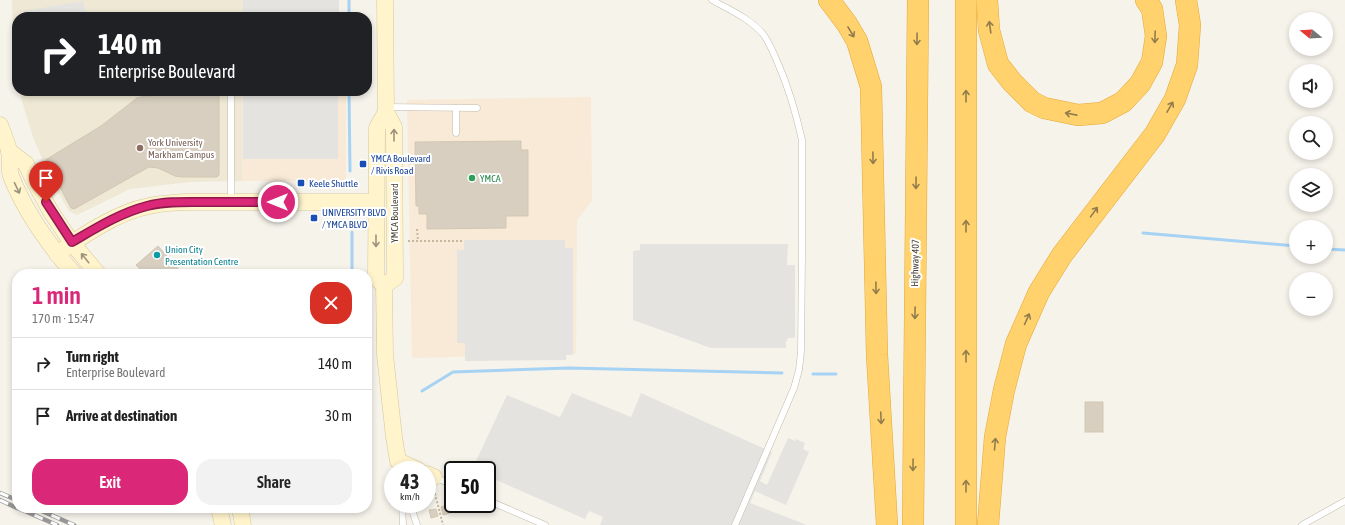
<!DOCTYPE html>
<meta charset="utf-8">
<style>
:root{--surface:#fff;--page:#f2f2f2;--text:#222;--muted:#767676;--line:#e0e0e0;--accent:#db2777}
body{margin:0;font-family:"Asap Condensed",sans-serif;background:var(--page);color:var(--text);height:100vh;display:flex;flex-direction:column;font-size:15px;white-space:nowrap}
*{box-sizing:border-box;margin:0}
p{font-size:13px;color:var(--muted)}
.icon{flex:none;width:22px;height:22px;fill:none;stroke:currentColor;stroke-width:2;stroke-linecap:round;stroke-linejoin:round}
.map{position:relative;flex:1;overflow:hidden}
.drawer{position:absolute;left:12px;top:269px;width:360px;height:244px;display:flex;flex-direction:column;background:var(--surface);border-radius:16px;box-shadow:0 2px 6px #0003}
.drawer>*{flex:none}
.guide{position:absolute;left:12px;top:12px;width:360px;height:84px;border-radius:16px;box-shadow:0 2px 6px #0003;background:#202124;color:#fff;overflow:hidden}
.needle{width:26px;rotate:288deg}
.controls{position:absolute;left:1289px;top:12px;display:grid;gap:8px}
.controls a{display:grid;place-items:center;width:44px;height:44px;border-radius:50%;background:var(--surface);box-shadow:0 2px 6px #0003;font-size:20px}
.speed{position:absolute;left:384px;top:461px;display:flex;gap:8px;font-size:20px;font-weight:700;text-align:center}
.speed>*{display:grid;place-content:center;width:52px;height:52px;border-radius:50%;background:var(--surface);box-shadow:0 2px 6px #0003;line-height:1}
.speed small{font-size:10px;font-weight:400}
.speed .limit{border:2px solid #111;border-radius:6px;background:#fff;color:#111}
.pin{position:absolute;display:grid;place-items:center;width:34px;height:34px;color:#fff;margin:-41px -17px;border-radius:50% 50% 50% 0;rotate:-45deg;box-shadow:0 0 4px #0007}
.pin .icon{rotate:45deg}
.me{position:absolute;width:44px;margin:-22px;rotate:270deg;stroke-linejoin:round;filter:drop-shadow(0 0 3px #0008)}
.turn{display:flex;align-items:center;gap:14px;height:84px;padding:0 20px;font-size:18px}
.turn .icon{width:52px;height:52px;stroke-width:2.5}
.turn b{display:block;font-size:28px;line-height:34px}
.round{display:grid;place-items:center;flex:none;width:42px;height:42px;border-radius:16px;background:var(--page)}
.head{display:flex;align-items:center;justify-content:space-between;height:68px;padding:0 20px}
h1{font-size:24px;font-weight:600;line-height:30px;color:var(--accent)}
.button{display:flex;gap:8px;margin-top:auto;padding:8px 20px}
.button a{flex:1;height:46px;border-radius:16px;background:var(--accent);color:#fff;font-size:16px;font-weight:600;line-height:46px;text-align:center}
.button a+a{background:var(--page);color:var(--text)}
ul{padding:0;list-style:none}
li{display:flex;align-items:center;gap:12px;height:52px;padding:0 20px;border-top:1px solid var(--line)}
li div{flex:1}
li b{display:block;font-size:15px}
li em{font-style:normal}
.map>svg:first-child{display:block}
.commercial{fill:#f8ead6}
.education{fill:#efe8d5}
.parking{fill:#e5e3df}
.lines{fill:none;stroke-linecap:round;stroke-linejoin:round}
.stream{stroke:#a6d2f4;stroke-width:3}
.building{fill:#d8cfc0;stroke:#d3c7b3}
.lane-casing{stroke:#c2bbad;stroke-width:7}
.secondary-casing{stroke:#d7c89a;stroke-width:17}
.highway-casing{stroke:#e4a837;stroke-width:22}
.path{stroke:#c5b89d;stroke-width:2;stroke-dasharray:2 2;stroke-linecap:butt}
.lane{stroke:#fff;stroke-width:6}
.secondary{stroke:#fff4cc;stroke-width:16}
.highway{stroke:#ffd26d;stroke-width:21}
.rail-casing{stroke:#999;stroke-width:4.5}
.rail{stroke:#fff;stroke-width:3;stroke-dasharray:9;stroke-linecap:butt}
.oneway{stroke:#937d4d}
.oneway2{stroke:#9c937b}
.route-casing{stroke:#8e194d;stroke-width:10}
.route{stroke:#db2777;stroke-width:7}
.education-dot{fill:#8d6e63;stroke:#fff;stroke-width:1.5}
.transit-dot{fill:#1a4fb4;stroke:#fff;stroke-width:1.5}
.leisure-dot{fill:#2e9e5b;stroke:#fff;stroke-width:1.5}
.culture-dot{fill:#0f9aa8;stroke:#fff;stroke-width:1.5}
.labels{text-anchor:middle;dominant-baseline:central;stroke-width:4;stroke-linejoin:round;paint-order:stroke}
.education-label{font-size:10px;fill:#785e54;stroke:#fff;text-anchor:start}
.transit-label{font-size:10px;fill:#164399;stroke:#fff;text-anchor:start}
.leisure-label{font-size:10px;fill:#27864d;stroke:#fff;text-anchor:start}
.street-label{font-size:10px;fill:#4b4438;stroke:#fff}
.culture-label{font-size:10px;fill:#0d838f;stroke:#fff;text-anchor:start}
</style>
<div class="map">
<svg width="1345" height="525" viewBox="0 0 1345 525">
<rect width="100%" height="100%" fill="#f6f3eb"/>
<!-- commercial -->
<g class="commercial">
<path d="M243,91h103v90h-104z"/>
<path d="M591,97l1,104 -15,19 -1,134 -164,4 -5,-258z"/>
</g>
<!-- education -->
<g class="education">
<path d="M12,0h231v17h-226v65l-3,-15z"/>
<path d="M19,91h224l-1,90 -52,1 -60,7 -53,26 -8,-4 -17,-29 -19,-45z"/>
</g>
<!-- parking -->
<g class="parking">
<rect x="243" y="0" width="96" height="17"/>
<path d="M83,1l2,9 12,7h-72l-1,-6z"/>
<rect x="243" y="91" width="95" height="68"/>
<path d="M464,240h101v8h8v107h-7v5l-101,1v-18h-8v-93h7z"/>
<path d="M640,244h148l-1,21h8v73h-7l-2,4v6h-75l-78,-28v-69l7,-1z"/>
<path d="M572,393l59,24 10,-24 131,59 -12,29 7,4 21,-47 7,3 1,-2 9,4 -2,6 6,3 -23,53 -31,-14 -5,12 57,22h-207l3,-8 -14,-6 -4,8 -98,-43 2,-10 -13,-5 31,-66 53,22z"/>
</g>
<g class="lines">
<!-- stream -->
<g class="stream">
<path d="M349,0v17"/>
<path d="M349,91l1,80"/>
<path d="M352,232v42"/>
<path d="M1143,233l153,13"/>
<path d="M1326,249l19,1"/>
<path d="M813,374h23"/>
<path d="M422,391l31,-19 115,-4 214,5"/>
</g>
</g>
<!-- building -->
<g class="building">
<path d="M155,91h64v84l-2,2h-35l-7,-1 -17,-8 -9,-1 -75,42 -3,-1 -25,-47 1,-2 54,-33 36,-28 8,-2h10z"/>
<path d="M521,141v9h7v66h-22v12l-79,1v-15h-8v-8h-3l-1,-64z"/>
<path d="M158,246l23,26 -3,2h-33l-9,-9z"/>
<rect x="1085" y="402" width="18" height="30"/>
<path d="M448,505l2,8 -7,2 -2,-8z"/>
<path d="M436,509l2,7 -7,2 -2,-8z"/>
</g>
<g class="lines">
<!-- lane casing -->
<g class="lane-casing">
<g id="lane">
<path d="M712,0c18,10 37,18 51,34 6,8 10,18 14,27 11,25 19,52 25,79v116l-1,96 -2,18 -5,18 -59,137"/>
<path d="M231,91v110"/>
<path d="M386,107l91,1"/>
<path d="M456,108v25"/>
<path d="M434,477l19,8"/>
<path d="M487,500l58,25"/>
<path d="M402,504l1,21"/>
<path d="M410,504l7,21"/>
<path d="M1302,525l43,-24"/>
</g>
</g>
<!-- secondary casing -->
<g class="secondary-casing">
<g id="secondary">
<path d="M386,112l-9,16 -1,149 8,9 1,69 9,82 4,24 20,9"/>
<path d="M0,125c3,8 7,17 9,26 2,8 -1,17 2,25 14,36 38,69 63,98"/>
<path d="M9,151l17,13 9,19 16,29 21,31 26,31"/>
<path d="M57,254c25,-18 60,-42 92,-48 12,-3 24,-3 36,-4h191"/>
<path d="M384,286l11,-8 -1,-151 -8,-15 -1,-112"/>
<path d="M427,474l7,3"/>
<path d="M219,508l4,17"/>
<path d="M240,508l3,17"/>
</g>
</g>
<!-- highway casing -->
<g class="highway-casing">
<g id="highway">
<path d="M829,0l18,24 10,17 14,46 6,268 10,170"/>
<path d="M966,0v525"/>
<path d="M987,0l2,30 9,34 14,18 20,20 12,6 34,7 24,-2 21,-11 17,-18 12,-22 4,-26 -4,-27 -6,-9"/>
<path d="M913,525l5,-525"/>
<path d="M988,525l7,-88 9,-47 12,-46 23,-52 23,-37 93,-121 20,-35 12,-34 3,-40 -4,-25"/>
</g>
</g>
<!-- path -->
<g class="path">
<path d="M417,229l1,12"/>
<path d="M408,241h55"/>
<path d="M427,491l8,3 8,31"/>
</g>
<!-- lane -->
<use href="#lane" class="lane"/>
<!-- secondary -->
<use href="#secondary" class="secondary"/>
<!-- highway -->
<use href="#highway" class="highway"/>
<!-- rail casing -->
<g class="rail-casing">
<g id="rail">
<path d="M0,493l17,7"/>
<path d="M0,500l17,8"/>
<path d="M18,508l39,17"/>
<path d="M35,508l39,17"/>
</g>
</g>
<!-- rail -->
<use href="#rail" class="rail"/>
</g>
<!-- one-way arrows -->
<defs><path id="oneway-shaft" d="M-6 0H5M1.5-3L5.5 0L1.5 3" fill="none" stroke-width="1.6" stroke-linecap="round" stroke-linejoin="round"/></defs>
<g class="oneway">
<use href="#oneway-shaft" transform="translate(990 27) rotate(-98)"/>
<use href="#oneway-shaft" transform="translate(851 32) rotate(59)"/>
<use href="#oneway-shaft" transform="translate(1155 37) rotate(92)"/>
<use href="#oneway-shaft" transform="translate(917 39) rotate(91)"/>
<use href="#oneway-shaft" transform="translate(966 96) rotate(-90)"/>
<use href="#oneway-shaft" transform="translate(1170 107) rotate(-60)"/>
<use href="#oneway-shaft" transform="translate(1071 114) rotate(-169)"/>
<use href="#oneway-shaft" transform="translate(873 158) rotate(89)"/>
<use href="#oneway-shaft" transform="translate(916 183) rotate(91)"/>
<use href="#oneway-shaft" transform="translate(1094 212) rotate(-54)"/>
<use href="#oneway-shaft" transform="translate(966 226) rotate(-90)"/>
<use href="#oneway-shaft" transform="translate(876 288) rotate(89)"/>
<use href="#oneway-shaft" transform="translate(915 313) rotate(91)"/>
<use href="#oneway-shaft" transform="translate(1027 319) rotate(-66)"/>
<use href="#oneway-shaft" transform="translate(966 356) rotate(-90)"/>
<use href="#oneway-shaft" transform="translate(881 418) rotate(87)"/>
<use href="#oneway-shaft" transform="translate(995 444) rotate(-85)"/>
<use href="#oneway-shaft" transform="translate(913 465) rotate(91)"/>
<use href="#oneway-shaft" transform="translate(966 486) rotate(-90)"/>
</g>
<g class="oneway2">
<use href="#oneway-shaft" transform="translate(394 135) rotate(-90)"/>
<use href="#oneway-shaft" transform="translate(17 188) rotate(64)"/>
<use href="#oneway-shaft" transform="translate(376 241) rotate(90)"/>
<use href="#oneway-shaft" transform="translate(85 258) rotate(-129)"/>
</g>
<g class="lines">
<!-- route casing -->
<g class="route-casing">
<path id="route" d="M46,202l26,40c24,-14 48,-29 75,-36 18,-5 39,-4 58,-4 24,0 49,0 73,0"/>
</g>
<!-- route -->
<use href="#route" class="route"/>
</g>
<!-- markers -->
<circle class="education-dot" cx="140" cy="148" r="4"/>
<g class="transit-dot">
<rect x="359" y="160" width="8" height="8" rx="2"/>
<rect x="297" y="179" width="8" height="8" rx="2"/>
<rect x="310" y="214" width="8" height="8" rx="2"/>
</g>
<circle class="leisure-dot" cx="472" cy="178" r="4"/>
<circle class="culture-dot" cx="157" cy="255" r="4"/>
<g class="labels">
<!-- education labels -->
<g class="education-label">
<text x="148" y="142">York University<tspan x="148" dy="12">Markham Campus</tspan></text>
</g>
<!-- transit labels -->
<g class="transit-label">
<text x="371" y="158">YMCA Boulevard<tspan x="371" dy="12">/ Rivis Road</tspan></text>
<text x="309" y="183">Keele Shuttle</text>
<text x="322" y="212">UNIVERSITY BLVD<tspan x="322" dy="12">/ YMCA BLVD</tspan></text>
</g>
<!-- leisure labels -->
<g class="leisure-label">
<text x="480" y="178">YMCA</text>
</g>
<!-- street labels -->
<g class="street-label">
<text transform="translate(394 213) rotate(-90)">YMCA Boulevard</text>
<text transform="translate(915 263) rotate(-89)">Highway 407</text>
</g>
<!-- culture labels -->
<g class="culture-label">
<text x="165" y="249">Union City<tspan x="165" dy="12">Presentation Centre</tspan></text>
</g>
</g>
</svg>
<div class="controls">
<a><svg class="needle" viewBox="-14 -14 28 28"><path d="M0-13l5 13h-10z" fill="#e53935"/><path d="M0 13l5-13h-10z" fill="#767676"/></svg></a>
<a><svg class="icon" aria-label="sound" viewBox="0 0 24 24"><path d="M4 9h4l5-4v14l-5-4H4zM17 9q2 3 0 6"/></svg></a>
<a><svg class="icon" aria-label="search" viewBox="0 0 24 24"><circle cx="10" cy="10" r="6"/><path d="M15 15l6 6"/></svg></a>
<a><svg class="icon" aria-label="layers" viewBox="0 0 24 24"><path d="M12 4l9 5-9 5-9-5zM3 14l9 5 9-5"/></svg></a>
<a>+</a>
<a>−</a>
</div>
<div class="speed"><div>43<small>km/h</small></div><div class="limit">50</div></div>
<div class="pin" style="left:46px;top:202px;background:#d93025"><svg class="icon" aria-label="arrive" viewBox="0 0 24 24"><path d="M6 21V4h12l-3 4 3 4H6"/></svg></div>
<svg class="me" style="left:278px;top:202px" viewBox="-20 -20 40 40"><circle r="17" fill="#db2777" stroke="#fff" stroke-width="3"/><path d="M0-11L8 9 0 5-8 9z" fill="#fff"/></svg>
<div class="guide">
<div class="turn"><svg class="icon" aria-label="right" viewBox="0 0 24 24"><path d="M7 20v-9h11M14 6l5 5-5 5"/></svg><div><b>140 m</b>Enterprise Boulevard</div></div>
</div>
<section class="drawer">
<div class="head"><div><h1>1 min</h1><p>170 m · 15:47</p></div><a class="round" style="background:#d93025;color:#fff"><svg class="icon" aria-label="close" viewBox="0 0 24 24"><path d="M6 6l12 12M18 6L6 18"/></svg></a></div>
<ul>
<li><svg class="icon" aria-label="right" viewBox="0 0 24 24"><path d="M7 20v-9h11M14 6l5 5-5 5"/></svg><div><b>Turn right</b><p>Enterprise Boulevard</p></div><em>140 m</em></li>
<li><svg class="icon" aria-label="arrive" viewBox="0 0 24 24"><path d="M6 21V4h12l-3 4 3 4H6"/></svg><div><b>Arrive at destination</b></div><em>30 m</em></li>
</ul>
<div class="button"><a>Exit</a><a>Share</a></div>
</section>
</div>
